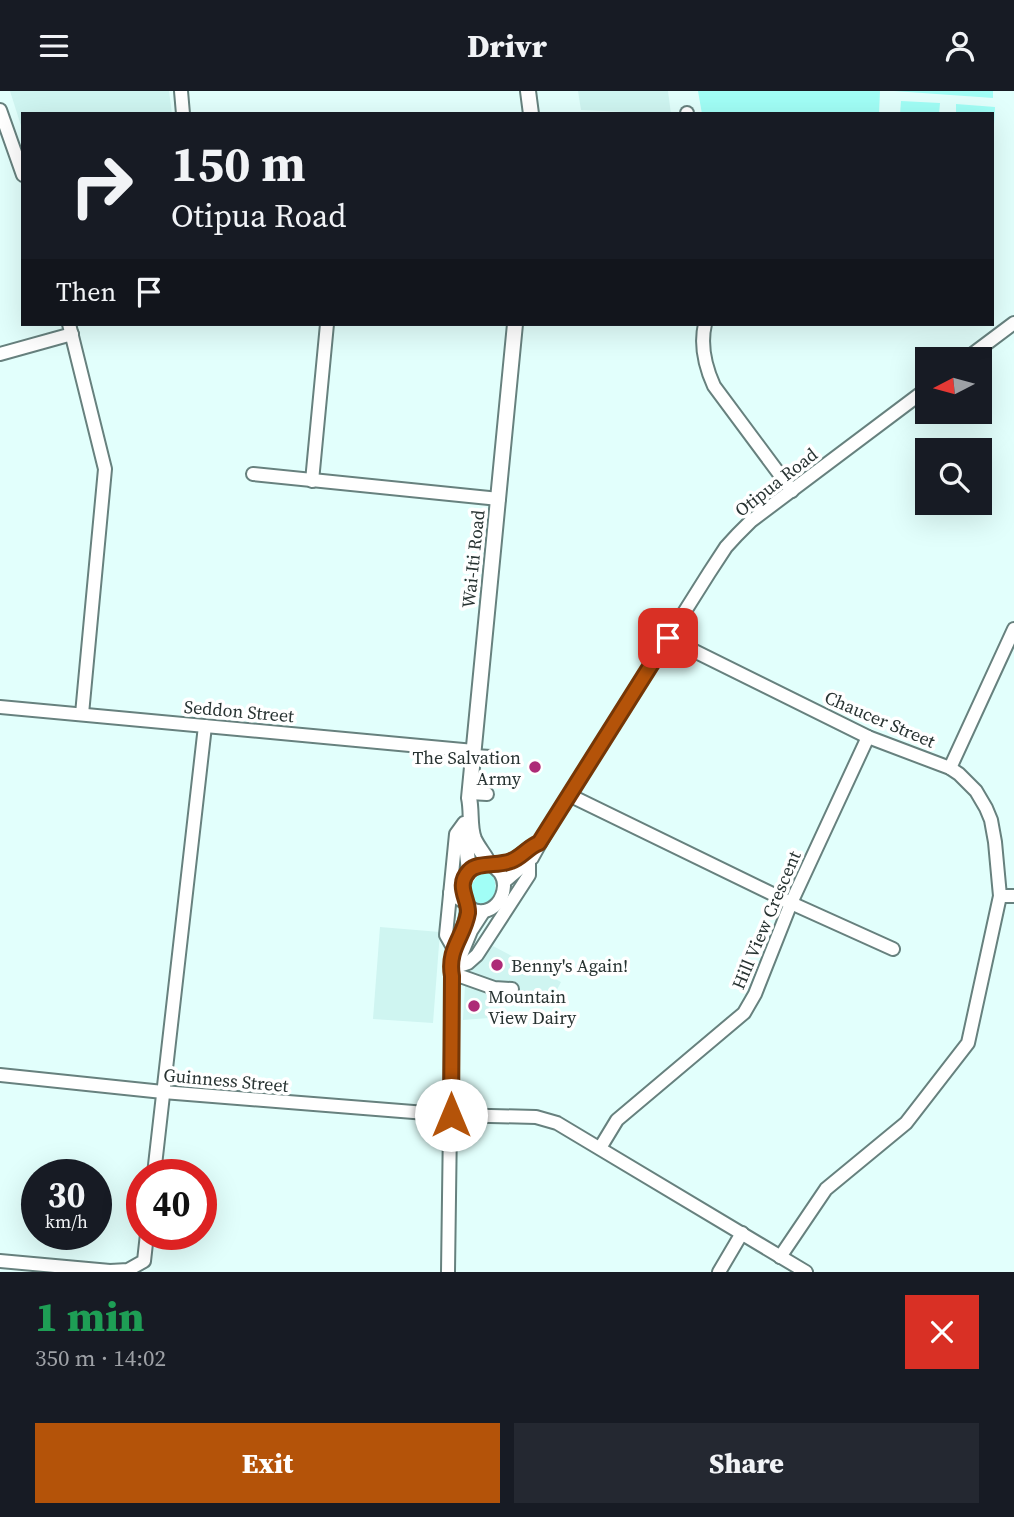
<!DOCTYPE html>
<meta charset="utf-8">
<style>
:root{--surface:#171b24;--page:#242831;--text:#f1f3f6;--muted:#9ea1a6;--accent:#b45309}
body{margin:0;font-family:"Source Serif 4",serif;background:var(--page);color:var(--text);height:100vh;display:flex;flex-direction:column;font-size:26px;white-space:nowrap}
*{box-sizing:border-box;margin:0}
p{font-size:23px;color:var(--muted)}
.icon{flex:none;width:38px;height:38px;fill:none;stroke:currentColor;stroke-width:2;stroke-linecap:round;stroke-linejoin:round}
.map{position:relative;height:1181px;overflow:hidden}
.drawer{display:flex;flex-direction:column;background:var(--surface);flex:1}
.drawer>*{flex:none}
.guide{position:absolute;left:21px;top:21px;width:973px;height:214px;border-radius:0px;box-shadow:0 7px 28px #0002;background:#171b24;color:var(--text);overflow:hidden}
.needle{width:46px;rotate:264deg}
.tools{position:absolute;left:915px;top:256px;display:grid;gap:14px}
.tools a{display:grid;place-items:center;width:77px;height:77px;border-radius:0px;background:var(--surface);box-shadow:0 7px 28px #0002;font-size:35px}
.speed{position:absolute;left:21px;top:1068px;display:flex;gap:14px;font-size:35px;font-weight:700;text-align:center}
.speed>*{display:grid;place-content:center;width:91px;height:91px;border-radius:50%;background:var(--surface);box-shadow:0 7px 28px #0002;line-height:1}
.speed small{font-size:18px;font-weight:400}
.speed .limit{border:10px solid #d22;background:#fff;color:#111}
.pin{position:absolute;display:grid;place-items:center;width:60px;height:60px;color:#fff;margin:-30px;border-radius:14px;box-shadow:0 4px 10px #0006}
.me{position:absolute;width:77px;margin:-38px;rotate:0deg;stroke-linejoin:round;filter:drop-shadow(0 0 5px #0008)}
.turn{display:flex;align-items:center;gap:24px;height:147px;padding:0 35px;font-size:32px}
.turn .icon{width:91px;height:91px;stroke-width:2.5}
.turn b{display:block;font-size:49px;line-height:60px}
.then{display:flex;align-items:center;height:66px;padding:0 35px;background:#0003;gap:14px;font-size:26px}
.round{display:grid;place-items:center;flex:none;width:74px;height:74px;border-radius:0px;background:var(--page)}
.overview{display:flex;align-items:center;justify-content:space-between;height:119px;padding:0 35px}
h1{font-size:42px;font-weight:800;line-height:52px;color:#1e9e55}
.button{display:flex;gap:14px;margin-top:auto;padding:14px 35px}
.button a{flex:1;height:80px;border-radius:0px;background:var(--accent);color:#fff;font-size:28px;font-weight:800;line-height:80px;text-align:center}
.button a+a{background:var(--page);color:var(--text)}
header{display:flex;justify-content:space-between;align-items:center;height:91px;padding:0 35px;background:var(--surface);font-size:32px;font-weight:800}
.map>svg:first-child{display:block}
.built{fill:#cff5f1}
.green{fill:#a1fef6}
.lines{fill:none;stroke-linecap:round;stroke-linejoin:round}
.minor-casing{stroke:#67817e;stroke-width:16}
.major-casing{stroke:#67817e;stroke-width:18}
.minor{stroke:#fff;stroke-width:12}
.major{stroke:#fff;stroke-width:14}
.route-casing{stroke:#753606;stroke-width:18}
.route{stroke:#b45309;stroke-width:12}
.poi-dot{fill:#ad2b77;stroke:#fff;stroke-width:2.5}
.labels{text-anchor:middle;dominant-baseline:central;stroke-width:7;stroke-linejoin:round;paint-order:stroke}
.street-label{font-size:18px;fill:#283332;stroke:#fff}
.poi-label{font-size:18px;fill:#283332;stroke:#fff;text-anchor:start}
</style>
<header><svg class="icon" aria-label="menu" viewBox="0 0 24 24"><path d="M4 6h16M4 12h16M4 18h16"/></svg>Drivr<svg class="icon" aria-label="person" viewBox="0 0 24 24"><circle cx="12" cy="8" r="4"/><path d="M4 21q1-7 8-7t8 7"/></svg></header>
<div class="map">
<svg width="1014" height="1181" viewBox="0 0 1014 1181">
<rect width="100%" height="100%" fill="#e2fffc"/>
<!-- built -->
<g class="built">
<path d="M10,0h159l3,23h-149v18z"/>
<path d="M578,0h90l3,23 -90,-4z"/>
<path d="M380,836l60,5 -7,91 -60,-4z"/>
<path d="M493,855l68,36 -13,25 -26,-13h-34l1,24 -26,2 2,-34 9,-21z"/>
</g>
<!-- green -->
<g class="green">
<path d="M698,0h182l-1,23h-177z"/>
<path d="M894,0h99v7z"/>
<path d="M901,10l39,2 -1,11h-39z"/>
<path d="M956,13l39,3 -1,18 -2,-1v-10h-36z"/>
<path d="M486,781l7,4c7,15 -2,38 -20,24l-3,-13 8,-12z"/>
</g>
<g class="lines">
<!-- minor casing -->
<g class="minor-casing">
<g id="minor">
<path d="M181,0l2,23"/>
<path d="M0,19l23,65"/>
<path d="M687,22v1"/>
<path d="M69,233l36,145 -23,245"/>
<path d="M705,233c-5,21 0,42 9,62l78,105"/>
<path d="M0,263l72,-20"/>
<path d="M966,268l48,-36"/>
<path d="M253,383l246,25"/>
<path d="M312,390l15,-157"/>
<path d="M668,547l200,99 82,31 9,6 17,17 10,17 5,12 4,22 5,54 -32,147 -62,80 -80,66 -46,68"/>
<path d="M0,616l474,44"/>
<path d="M474,665l17,1"/>
<path d="M950,677l64,-139"/>
<path d="M470,702l17,1"/>
<path d="M569,704l222,108 102,46"/>
<path d="M489,773c9,5 15,11 15,22 -2,30 -39,35 -41,6 -2,-17 10,-27 26,-28z"/>
<path d="M493,774l19,-4 20,-15 7,-3"/>
<path d="M504,791l28,-24 17,-31 160,-254 17,-26 11,-12 14,-14 177,-133"/>
<path d="M1000,805h14"/>
<path d="M454,858l-8,-14 10,-101 8,-11"/>
<path d="M456,876l12,-4 9,-8 52,-80v-14"/>
<path d="M455,879l16,-39 13,-20"/>
<path d="M452,885l11,1 31,11 18,1"/>
<path d="M0,984l163,17 288,23 85,2 21,6 249,149"/>
<path d="M600,1057l17,-28 127,-107 11,-19 36,-91 77,-166"/>
<path d="M154,1083l51,-448"/>
<path d="M0,1170l110,10 18,-1 16,-9 3,-27"/>
<path d="M448,1181l4,-296c-5,-29 16,-45 15,-72l-17,-11"/>
<path d="M719,1181l23,-39"/>
</g>
</g>
<!-- major casing -->
<g class="major-casing">
<g id="major">
<path d="M528,0l3,23"/>
<path d="M464,735l5,45"/>
<path d="M489,773c-4,-9 -11,-16 -15,-25 -5,-12 -2,-28 -5,-41l46,-474"/>
</g>
</g>
<!-- minor -->
<use href="#minor" class="minor"/>
<!-- major -->
<use href="#major" class="major"/>
</g>
<g class="lines">
<!-- route casing -->
<g class="route-casing">
<path id="route" d="M451,1024l1,-139c-5,-27 12,-39 16,-63 1,-14 -13,-27 1,-42 8,-9 30,-5 42,-10 11,-4 17,-14 28,-18l129,-205"/>
</g>
<!-- route -->
<use href="#route" class="route"/>
</g>
<!-- markers -->
<g class="poi-dot">
<circle cx="535" cy="676" r="7"/>
<circle cx="497" cy="874" r="7"/>
<circle cx="474" cy="915" r="7"/>
</g>
<g class="labels">
<!-- street labels -->
<g class="street-label">
<text transform="translate(776 391) rotate(-38)">Otipua Road</text>
<text transform="translate(473 468) rotate(-84)">Wai-Iti Road</text>
<text transform="translate(239 620) rotate(5)">Seddon Street</text>
<text transform="translate(880 628) rotate(23)">Chaucer Street</text>
<text transform="translate(766 829) rotate(-67)">Hill View Crescent</text>
<text transform="translate(226 989) rotate(5)">Guinness Street</text>
</g>
<!-- poi labels -->
<g class="poi-label">
<text x="521" y="666" text-anchor="end">The Salvation<tspan x="521" dy="21">Army</tspan></text>
<text x="511" y="874">Benny's Again!</text>
<text x="488" y="905">Mountain<tspan x="488" dy="21">View Dairy</tspan></text>
</g>
</g>
</svg>
<div class="tools">
<a><svg class="needle" viewBox="-14 -14 28 28"><path d="M0-13l5 13h-10z" fill="#e53935"/><path d="M0 13l5-13h-10z" fill="#9ea1a6"/></svg></a>
<a><svg class="icon" aria-label="search" viewBox="0 0 24 24"><circle cx="10" cy="10" r="6"/><path d="M15 15l6 6"/></svg></a>
</div>
<div class="speed"><div>30<small>km/h</small></div><div class="limit">40</div></div>
<div class="pin" style="left:668px;top:547px;background:#d93025"><svg class="icon" aria-label="arrive" viewBox="0 0 24 24"><path d="M6 21V4h12l-3 4 3 4H6"/></svg></div>
<svg class="me" style="left:451px;top:1024px" viewBox="-20 -20 40 40"><circle r="19" fill="#fff"/><path d="M0-13L10 11 0 6-10 11z" fill="#b45309"/></svg>
<div class="guide">
<div class="turn"><svg class="icon" aria-label="right" viewBox="0 0 24 24"><path d="M7 20v-9h11M14 6l5 5-5 5"/></svg><div><b>150 m</b>Otipua Road</div></div>
<div class="then">Then<svg class="icon" aria-label="arrive" viewBox="0 0 24 24"><path d="M6 21V4h12l-3 4 3 4H6"/></svg></div>
</div>
</div>
<section class="drawer">
<div class="overview"><div><h1>1 min</h1><p>350 m · 14:02</p></div><a class="round" style="background:#d93025;color:#fff"><svg class="icon" aria-label="close" viewBox="0 0 24 24"><path d="M6 6l12 12M18 6L6 18"/></svg></a></div>
<div class="button"><a>Exit</a><a>Share</a></div>
</section>
